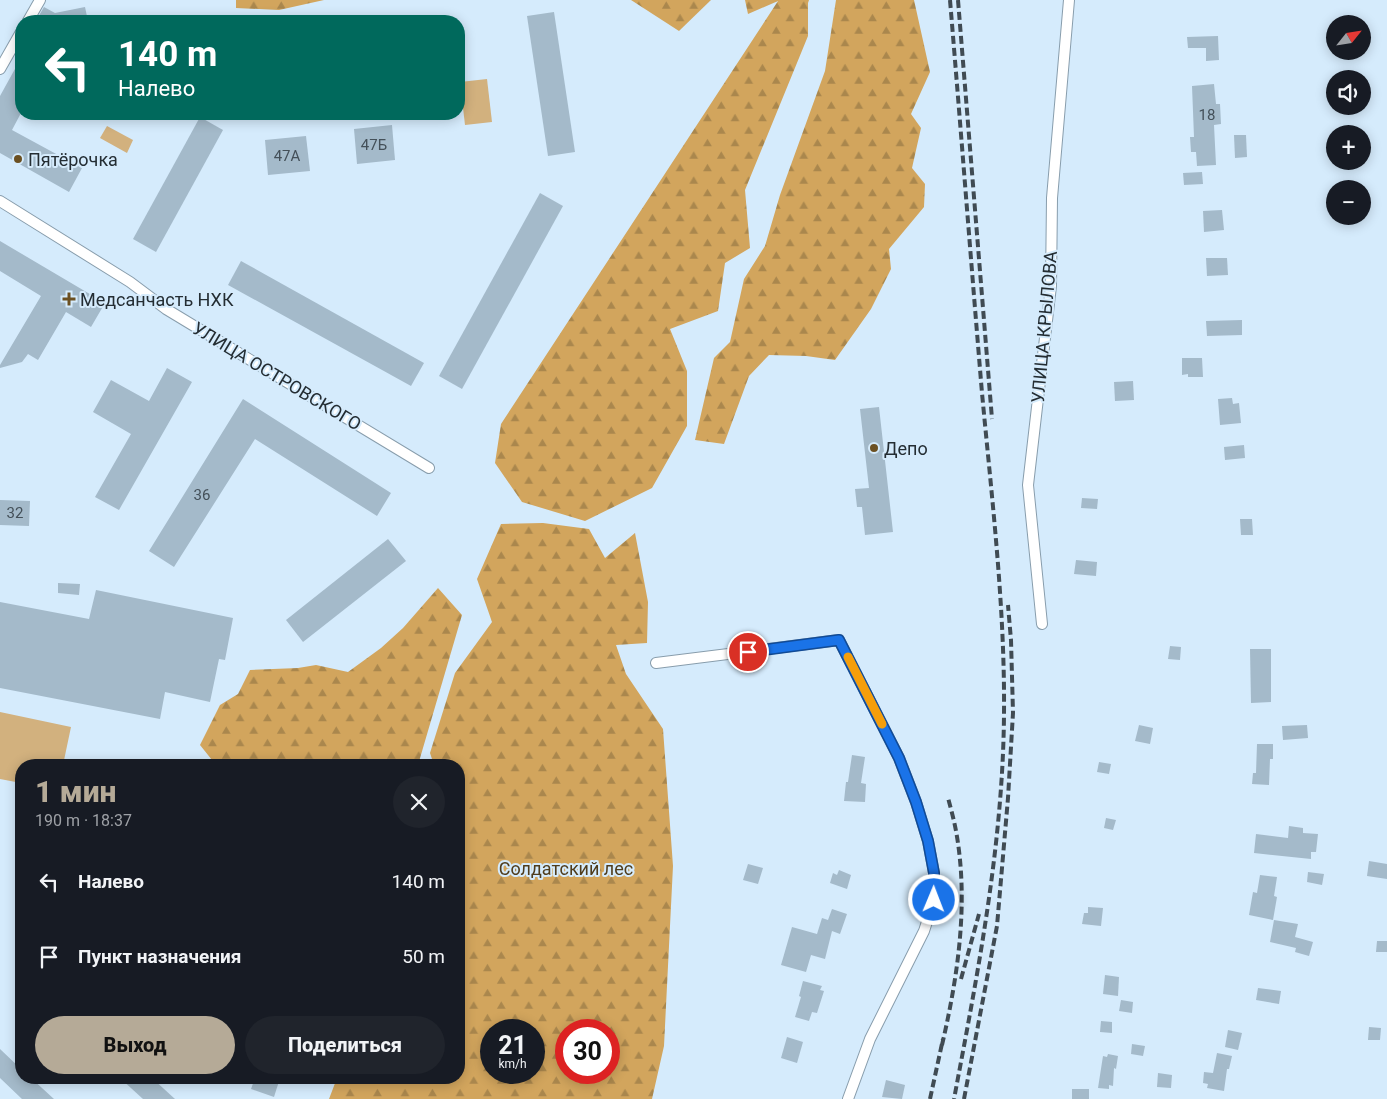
<!DOCTYPE html>
<html lang="ru">
<meta charset="utf-8">
<style>
:root{--surface:#171b24;--page:#20242c;--text:#f1f3f6;--muted:#9ea1a6;--accent:#b5aa97}
body{margin:0;font-family:Roboto,sans-serif;background:var(--page);color:var(--text);height:100vh;display:flex;flex-direction:column;font-size:19px;white-space:nowrap}
*{box-sizing:border-box;margin:0}
p{font-size:16px;color:var(--muted)}
.icon{flex:none;width:28px;height:28px;fill:none;stroke:currentColor;stroke-width:2;stroke-linecap:round;stroke-linejoin:round}
.map{position:relative;flex:1;overflow:hidden}
.details{position:absolute;left:15px;top:759px;width:450px;height:325px;display:flex;flex-direction:column;background:var(--surface);border-radius:20px;box-shadow:0 2px 12px #0003}
.details>*{flex:none}
.guide{position:absolute;left:15px;top:15px;width:450px;height:105px;border-radius:20px;box-shadow:0 2px 12px #0003;background:#00695c;color:#fff;overflow:hidden}
.needle{width:32px;rotate:60deg}
.tools{position:absolute;left:1326px;top:15px;display:grid;gap:10px}
.tools a{display:grid;place-items:center;width:45px;height:45px;border-radius:50%;background:var(--surface);box-shadow:0 2px 12px #0003;font-size:25px}
.speed{position:absolute;left:480px;top:1019px;display:flex;gap:10px;font-size:25px;font-weight:700;text-align:center}
.speed>*{display:grid;place-content:center;width:65px;height:65px;border-radius:50%;background:var(--surface);box-shadow:0 2px 12px #0003;line-height:1}
.speed small{font-size:12px;font-weight:400}
.speed .limit{border:8px solid #d22;background:#fff;color:#111}
.pin{position:absolute;display:grid;place-items:center;width:42px;height:42px;color:#fff;margin:-21px;border:2px solid #fff;border-radius:50%;box-shadow:0 1px 5px #0007}
.me{position:absolute;width:55px;margin:-28px;rotate:1deg;stroke-linejoin:round;filter:drop-shadow(0 0 4px #0008)}
.turn{display:flex;align-items:center;gap:18px;height:105px;padding:0 20px;font-size:22px}
.turn .icon{width:65px;height:65px;stroke-width:2.5}
.turn b{display:block;font-size:35px;line-height:42px}
.round{display:grid;place-items:center;flex:none;width:52px;height:52px;border-radius:26px;background:var(--page)}
.head{display:flex;align-items:center;justify-content:space-between;height:85px;padding:0 20px}
h1{font-size:30px;font-weight:800;line-height:38px;color:var(--accent)}
.action{display:flex;gap:10px;margin-top:auto;padding:10px 20px}
.action a{flex:1;height:58px;border-radius:30px;background:var(--accent);color:#111;font-size:20px;font-weight:800;line-height:58px;text-align:center}
.action a+a{background:var(--page);color:var(--text)}
ul{padding:0;list-style:none}
li{display:flex;align-items:center;gap:15px;height:75px;padding:0 20px}
li div{flex:1}
li b{display:block;font-size:19px}
li em{font-style:normal}
.map>svg:first-child{display:block}
.forest{fill:url(#forest-firs);fill-rule:evenodd}
.park{fill:#d2b17e}
.building{fill:#a4baca}
.lines{fill:none;stroke-linecap:round;stroke-linejoin:round}
.minor-casing{stroke:#889dac;stroke-width:12}
.minor{stroke:#fff;stroke-width:10}
.rail{stroke:#404b53;stroke-width:4;stroke-dasharray:8 4;stroke-linecap:butt}
.route-casing{stroke:#114b97;stroke-width:12}
.route{stroke:#1a73e8;stroke-width:9}
.slow{stroke:#f59e0b;stroke-width:9}
.poi-dot{fill:#6b5022;stroke:#d5ebfc;stroke-width:2}
.labels{text-anchor:middle;dominant-baseline:central;stroke-width:4;stroke-linejoin:round;paint-order:stroke}
.number-label{font-size:15px;fill:#445059}
.poi-label{font-size:18px;fill:#242d33;stroke:#d5ebfc;text-anchor:start}
.street-label{font-size:18px;fill:#242d33;stroke:#d5ebfc}
.park-label{font-size:18px;fill:#4f3c1c;stroke:#d5ebfc}
</style>
<div class="map">
<svg width="1387" height="1099" viewBox="0 0 1387 1099">
<defs>
<pattern id="forest-firs" width="22" height="20" patternUnits="userSpaceOnUse" patternTransform="scale(1.25)"><rect width="22" height="20" fill="#d2a55d"/><path d="M5 1l3.5 6h-7zM16 11l3.5 6h-7z" fill="#aa874d"/></pattern>
</defs>
<rect width="100%" height="100%" fill="#d5ebfc"/>
<!-- forest -->
<g class="forest">
<path d="M236,0h88l-45,10 -43,-2z"/>
<path d="M631,0h80l-32,31z"/>
<path d="M745,0h64l-1,3v33l-63,154 5,58 -25,15 -7,48 -48,18 17,42v55l-35,62 -67,33 -63,-19 -27,-39 6,-39 277,-423 -30,13z"/>
<path d="M836,0h78l16,72 -19,42 10,14 -9,40 13,16 -1,23 -35,42 2,20 -20,40 -36,51 -29,-4 -37,-1 -20,21 -25,68 -29,-4 19,-82 16,-16 14,-63 21,-33 15,-51 45,-124z"/>
<path d="M543,523l46,6 16,29 30,-25 13,69 -1,41 -31,2 10,29 37,55 10,137 -9,180 -12,53h-323l8,-21h122v-313h-25l-4,-12 25,-80 37,-51 -15,-43 24,-55zM491,1030h43v42h-43zM566,1030h43v42h-43z"/>
<path d="M438,588l24,27 -44,150h-202l-16,-20 20,-40 18,-11 12,-24 48,-2 18,-3 32,7 33,-24 22,-20z"/>
</g>
<!-- park -->
<g class="park">
<path d="M487,79l5,43 -27,3 -5,-43z"/>
<path d="M107,126l26,14 -6,13 -27,-15z"/>
<path d="M0,712l71,15 -8,38h-42v18l-21,-4z"/>
</g>
<!-- building -->
<g class="building">
<path d="M44,7l11,6 30,-6 3,14h-50l-1,-2z"/>
<path d="M554,12l21,140 -27,4 -21,-140z"/>
<path d="M1218,36l1,24 -13,1v-13h-18l-1,-11z"/>
<path d="M21,58v55l-9,17 70,38 -13,24 -69,-39v-57z"/>
<path d="M1214,84l2,20h4l1,20 -7,1 2,40 -19,1 -1,-14h-5l-1,-15h4l-2,-51z"/>
<path d="M200,117l23,13 -67,122 -23,-13z"/>
<path d="M392,125l3,35 -38,4 -3,-35z"/>
<path d="M1234,135h12l1,22 -12,1z"/>
<path d="M306,136l4,35 -42,4 -3,-35z"/>
<path d="M1202,172l1,12 -19,1 -1,-12z"/>
<path d="M540,193l23,13 -101,183 -23,-13z"/>
<path d="M1222,210l2,20 -20,2 -1,-21z"/>
<path d="M0,241l105,62 -14,24 -25,-15 -28,48 -10,-6 -6,8 -22,6v-3l41,-69 -41,-25z"/>
<path d="M1206,258h21l1,17 -21,1z"/>
<path d="M241,261l183,102 -13,23 -183,-101z"/>
<path d="M1242,320v15l-35,1 -1,-15z"/>
<path d="M1182,358h20l1,19h-15v-3l-6,1z"/>
<path d="M167,368l25,14 -73,128 -24,-13 36,-63 -38,-22 18,-32 38,21z"/>
<path d="M1133,381l1,19 -19,1 -1,-19z"/>
<path d="M1232,398l1,6 6,-1 2,20 -21,2 -2,-26z"/>
<path d="M243,399l148,94 -14,23 -122,-77 -81,128 -25,-16z"/>
<path d="M879,407l14,125 -28,3 -3,-28h-5l-2,-18 14,-1 -9,-79z"/>
<path d="M1244,445l1,13 -20,2 -1,-13z"/>
<path d="M1082,498l16,1 -1,10 -16,-1z"/>
<path d="M0,500l30,1 -1,25 -29,-1z"/>
<path d="M1240,519h12l1,16h-12z"/>
<path d="M388,539l18,22 -103,81 -17,-22z"/>
<path d="M1076,560l21,2 -1,14 -22,-2z"/>
<path d="M58,583l22,1 -1,11 -21,-2z"/>
<path d="M96,590l137,28 -8,42 -6,-1 -9,43 -45,-10 -5,27 -160,-31v-86l89,17z"/>
<path d="M1170,646l11,1 -1,13 -12,-1z"/>
<path d="M1250,649h21v53l-20,1z"/>
<path d="M1139,725l14,3 -3,16 -15,-3z"/>
<path d="M1307,725l1,13 -25,2 -1,-14z"/>
<path d="M1257,744h16v15h-3l-1,26 -17,-1 1,-11h3z"/>
<path d="M852,755l13,2 -4,26 5,1 -1,18 -21,-1 2,-19h2z"/>
<path d="M1099,762l12,2 -2,10 -12,-2z"/>
<path d="M1106,818l10,2 -3,10 -9,-2z"/>
<path d="M1289,826l14,2v5l15,1 -2,18h-5v7l-57,-6 2,-19 32,4z"/>
<path d="M1369,861l18,3v15l-20,-3z"/>
<path d="M748,864l15,4 -5,16 -15,-4z"/>
<path d="M839,870l12,5 -4,14 -17,-6 3,-10 4,2z"/>
<path d="M1308,872l16,2 -2,11 -15,-3z"/>
<path d="M1260,875l17,2 -3,19 3,1 -4,23 -24,-5 4,-23 4,1z"/>
<path d="M1088,907l15,1 -2,18 -19,-2 2,-11h4z"/>
<path d="M832,909l15,5 -7,20 -8,-3 -7,28 -14,-4 -5,17 -25,-7 11,-38 25,7 5,-16 6,2z"/>
<path d="M1274,920l24,4 -3,13 18,5 -4,14 -14,-4 1,-4 -26,-6z"/>
<path d="M1377,941h10v11h-11z"/>
<path d="M1105,975l14,2 -1,19 -15,-2z"/>
<path d="M803,981l19,5 -2,4 4,1 -7,22 -5,-1 -3,9 -14,-4 6,-20 -2,-1z"/>
<path d="M1258,988l23,3 -2,13 -23,-4z"/>
<path d="M1121,1000l12,2 -1,11 -13,-2z"/>
<path d="M1101,1021l11,1v11l-12,-1z"/>
<path d="M1369,1027l12,1 -1,12h-12z"/>
<path d="M1228,1030l14,3 -4,17 -13,-3z"/>
<path d="M787,1037l16,5 -6,21 -16,-5z"/>
<path d="M1132,1044l13,2 -2,10 -12,-2z"/>
<path d="M0,1049l21,20v9h10l23,21h-32l-22,-21z"/>
<path d="M1217,1053l15,3 -3,13h-2l-3,22 -17,-3 1,-4 -5,-1 1,-11 9,1z"/>
<path d="M1108,1054l10,2 -2,13 -2,-1 -1,18 -4,-1v4l-11,-1 5,-32 4,1z"/>
<path d="M1158,1073l14,2 -1,13 -14,-1z"/>
<path d="M120,1078h32l23,21h-32z"/>
<path d="M255,1078h25l-6,19 -23,-8z"/>
<path d="M886,1080l19,5 -3,14 -20,-2z"/>
<rect x="1072" y="1089" width="17" height="10"/>
</g>
<g class="lines">
<!-- minor casing -->
<g class="minor-casing">
<g id="minor">
<path d="M28,21l12,-21"/>
<path d="M0,69l21,-37"/>
<path d="M0,201l130,81 36,27 263,159"/>
<path d="M1042,624l-14,-139 23,-199 1,-88 17,-198"/>
<path d="M656,663l183,-23 60,118 17,44 12,39 6,32v27l-10,31 -54,108 -22,60"/>
</g>
</g>
<!-- minor -->
<use href="#minor" class="minor"/>
<!-- rail -->
<g class="rail">
<path d="M950,0c11,131 21,262 32,393 10,107 23,214 22,321 -1,130 -26,258 -50,385"/>
<path d="M958,0l34,419"/>
<path d="M961,979l18,-65"/>
<path d="M942,1045c16,-69 27,-143 14,-214 -2,-11 -5,-22 -8,-33"/>
<path d="M930,1099l13,-60"/>
<path d="M964,1099l33,-173 11,-128 5,-85 -2,-73 -3,-35"/>
</g>
</g>
<g class="lines">
<!-- route casing -->
<g class="route-casing">
<path id="route" d="M748,652l91,-12 60,118 17,44 12,39 6,32v27"/>
</g>
<!-- route -->
<use href="#route" class="route"/>
<!-- slow -->
<path class="slow" d="M848,657l34,67"/>
</g>
<!-- markers -->
<g class="poi-dot">
<circle cx="18" cy="159" r="5"/>
<path d="M66.5 291.5h5v5h5v5h-5v5h-5v-5h-5v-5h5z"/>
<circle cx="874" cy="448" r="5"/>
</g>
<g class="labels">
<!-- number labels -->
<g class="number-label">
<text x="1207" y="115">18</text>
<text x="374" y="145">47Б</text>
<text x="287" y="156">47А</text>
<text x="202" y="495">36</text>
<text x="15" y="513">32</text>
</g>
<!-- poi labels -->
<g class="poi-label">
<text x="28" y="159">Пятёрочка</text>
<text x="80" y="299">Медсанчасть НХК</text>
<text x="884" y="448">Депо</text>
</g>
<!-- street labels -->
<g class="street-label">
<text transform="translate(1044 327) rotate(-85)">УЛИЦА КРЫЛОВА</text>
<text transform="translate(277 376) rotate(31)">УЛИЦА ОСТРОВСКОГО</text>
</g>
<!-- park labels -->
<g class="park-label">
<text x="566" y="868">Солдатский лес</text>
</g>
</g>
</svg>
<div class="tools">
<a><svg class="needle" viewBox="-14 -14 28 28"><path d="M0-13l5 13h-10z" fill="#e53935"/><path d="M0 13l5-13h-10z" fill="#9ea1a6"/></svg></a>
<a><svg class="icon" aria-label="sound" viewBox="0 0 24 24"><path d="M4 9h4l5-4v14l-5-4H4zM17 9q2 3 0 6"/></svg></a>
<a>+</a>
<a>−</a>
</div>
<div class="speed"><div>21<small>km/h</small></div><div class="limit">30</div></div>
<div class="pin" style="left:748px;top:652px;background:#d93025"><svg class="icon" aria-label="arrive" viewBox="0 0 24 24"><path d="M6 21V4h12l-3 4 3 4H6"/></svg></div>
<svg class="me" style="left:934px;top:900px" viewBox="-20 -20 40 40"><circle r="17" fill="#1a73e8" stroke="#fff" stroke-width="3"/><path d="M0-11L8 9 0 5-8 9z" fill="#fff"/></svg>
<div class="guide">
<div class="turn"><svg class="icon" aria-label="left" viewBox="0 0 24 24"><path d="M17 20v-9H6M10 6l-5 5 5 5"/></svg><div><b>140 m</b>Налево</div></div>
</div>
<section class="details">
<div class="head"><div><h1>1 мин</h1><p>190 m · 18:37</p></div><a class="round"><svg class="icon" aria-label="close" viewBox="0 0 24 24"><path d="M6 6l12 12M18 6L6 18"/></svg></a></div>
<ul>
<li><svg class="icon" aria-label="left" viewBox="0 0 24 24"><path d="M17 20v-9H6M10 6l-5 5 5 5"/></svg><div><b>Налево</b></div><em>140 m</em></li>
<li><svg class="icon" aria-label="arrive" viewBox="0 0 24 24"><path d="M6 21V4h12l-3 4 3 4H6"/></svg><div><b>Пункт назначения</b></div><em>50 m</em></li>
</ul>
<div class="action"><a>Выход</a><a>Поделиться</a></div>
</section>
</div>
